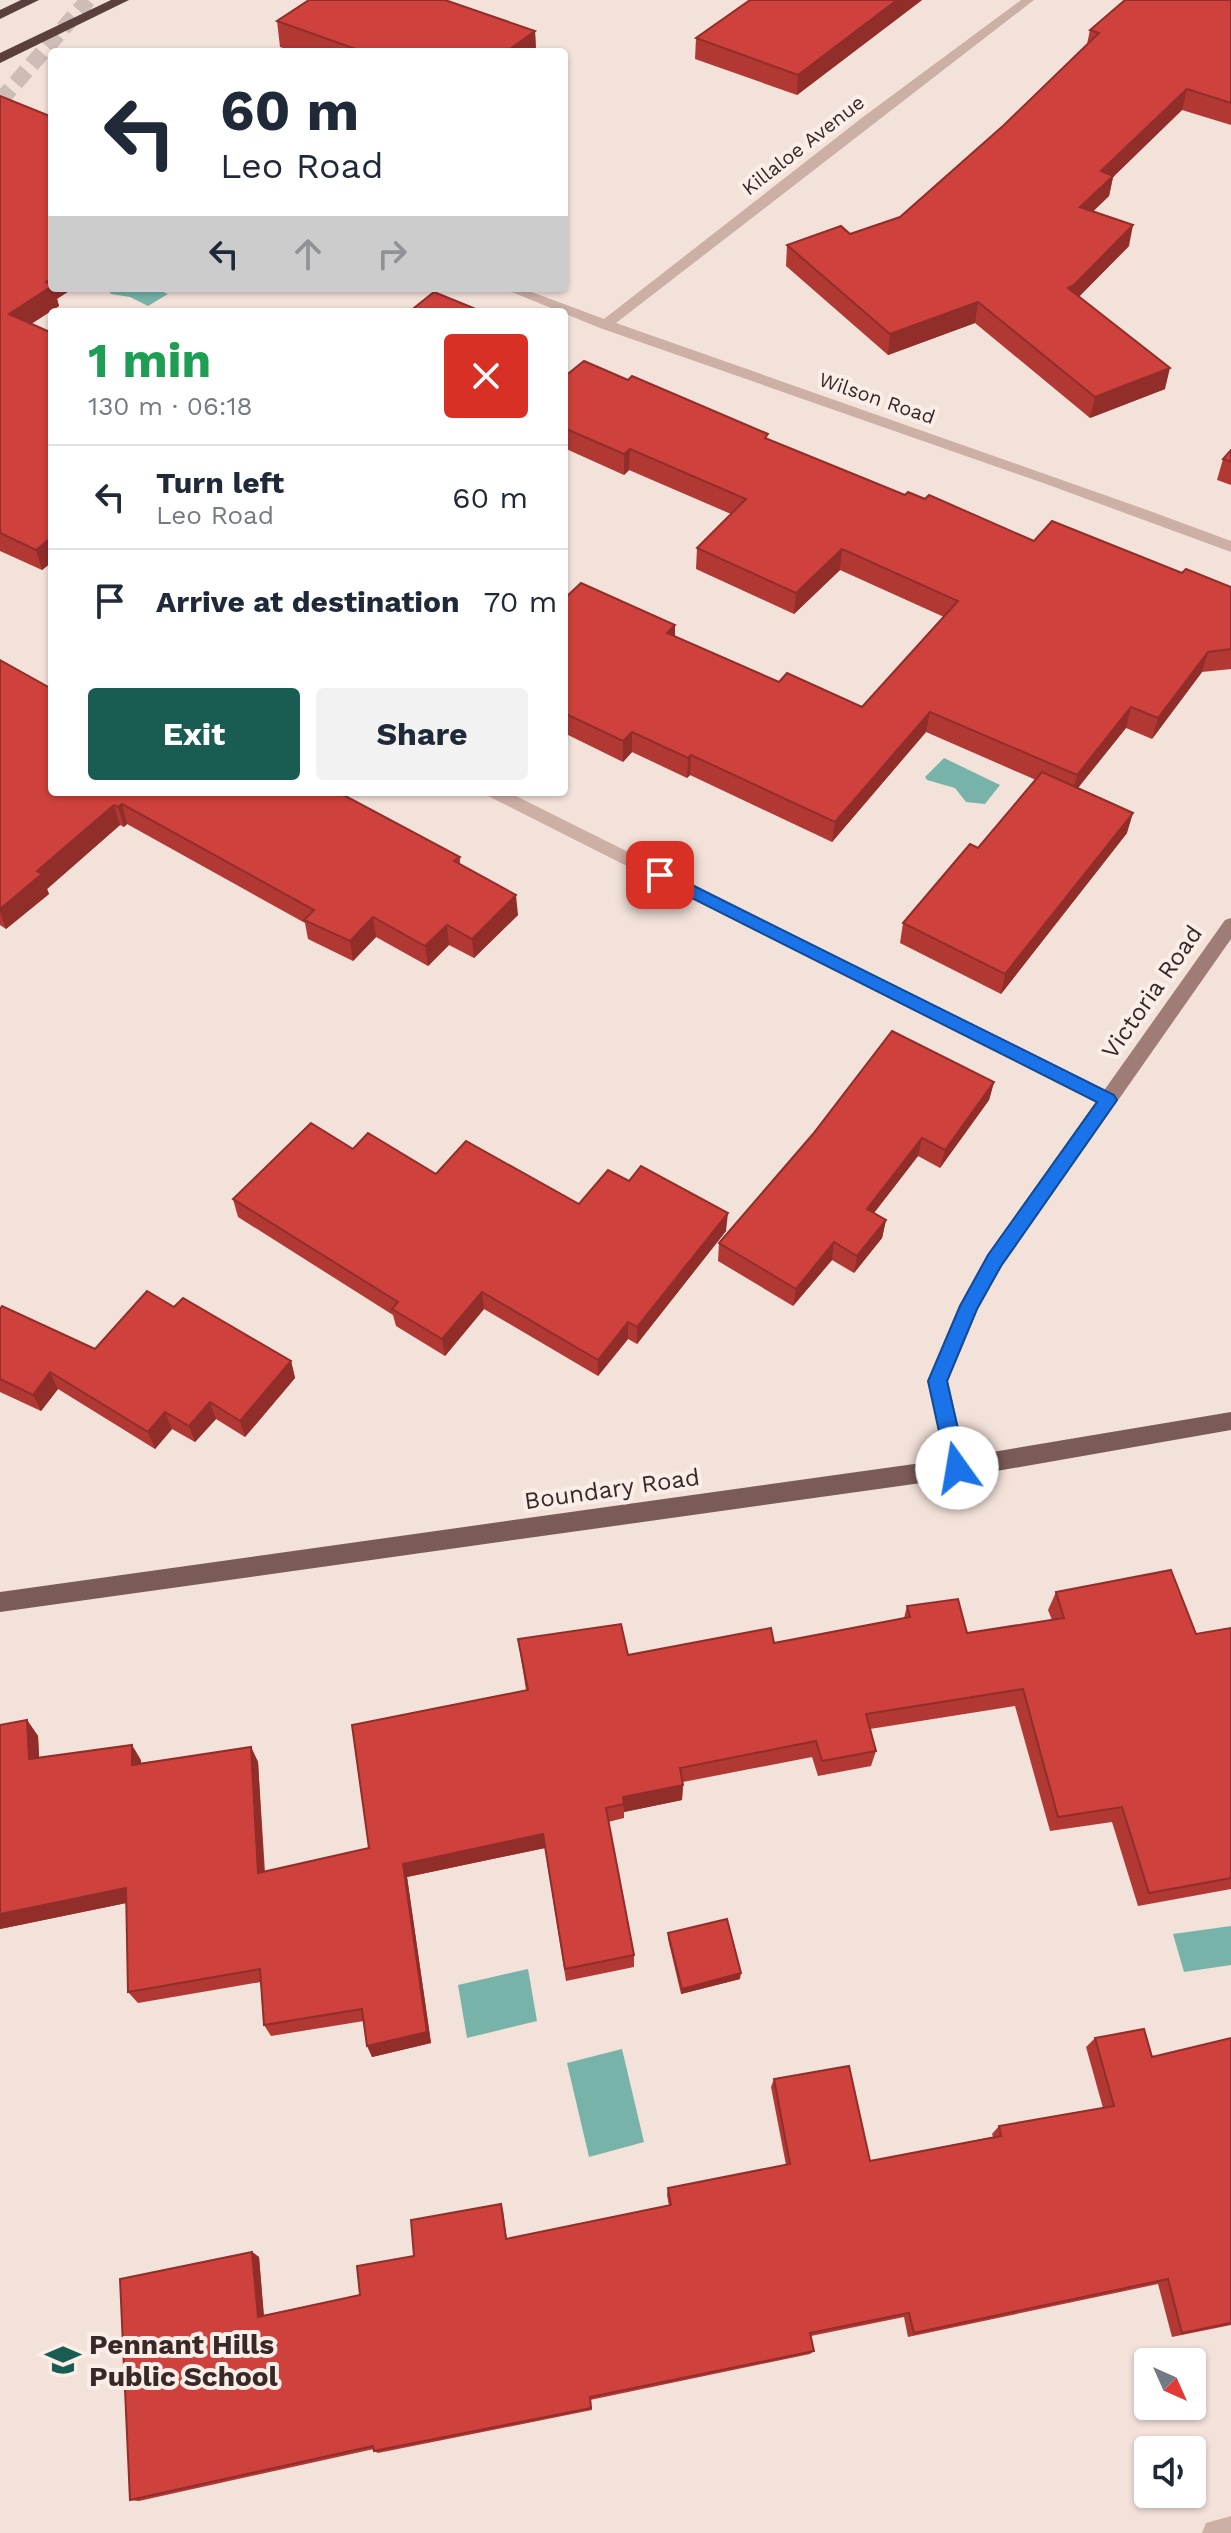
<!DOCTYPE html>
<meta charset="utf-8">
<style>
:root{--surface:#fff;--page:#f2f2f3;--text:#1f2937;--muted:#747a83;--line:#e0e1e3;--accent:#195c52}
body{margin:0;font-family:"Work Sans",sans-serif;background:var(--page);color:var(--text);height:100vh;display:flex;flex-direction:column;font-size:30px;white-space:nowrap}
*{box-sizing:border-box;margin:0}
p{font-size:26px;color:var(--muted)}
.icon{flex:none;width:44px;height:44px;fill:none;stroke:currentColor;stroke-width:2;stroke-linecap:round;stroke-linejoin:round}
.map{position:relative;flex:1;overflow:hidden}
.panel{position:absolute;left:48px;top:308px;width:520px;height:488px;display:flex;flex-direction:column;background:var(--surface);border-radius:8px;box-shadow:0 2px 6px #0004}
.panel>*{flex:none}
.hud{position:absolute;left:48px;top:48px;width:520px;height:244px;border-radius:8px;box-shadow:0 2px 6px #0004;background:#fff;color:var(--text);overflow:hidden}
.needle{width:52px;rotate:135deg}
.buttons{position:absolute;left:1134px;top:2348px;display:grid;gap:16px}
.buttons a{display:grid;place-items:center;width:72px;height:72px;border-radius:8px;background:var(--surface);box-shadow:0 2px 6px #0004;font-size:40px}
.pin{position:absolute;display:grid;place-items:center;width:68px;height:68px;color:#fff;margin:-34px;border-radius:16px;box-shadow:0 4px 12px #0006}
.me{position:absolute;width:88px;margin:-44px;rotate:347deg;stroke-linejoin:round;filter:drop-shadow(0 0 6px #0008)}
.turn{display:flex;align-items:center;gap:28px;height:168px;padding:0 40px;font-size:36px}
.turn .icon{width:104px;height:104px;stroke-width:2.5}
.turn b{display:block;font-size:56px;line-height:68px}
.lanes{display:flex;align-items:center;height:76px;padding:0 40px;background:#0003;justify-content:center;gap:40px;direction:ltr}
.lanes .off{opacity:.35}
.round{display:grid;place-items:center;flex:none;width:84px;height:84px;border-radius:8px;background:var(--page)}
.summary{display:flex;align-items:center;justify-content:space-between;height:136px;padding:0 40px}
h1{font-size:48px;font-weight:700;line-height:60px;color:#1e9e55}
.primary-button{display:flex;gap:16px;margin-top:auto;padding:16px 40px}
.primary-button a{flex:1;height:92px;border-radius:8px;background:var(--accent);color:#fff;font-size:32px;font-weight:700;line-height:92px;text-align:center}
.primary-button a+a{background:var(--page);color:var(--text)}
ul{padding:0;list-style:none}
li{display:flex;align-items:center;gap:24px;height:104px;padding:0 40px;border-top:2px solid var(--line)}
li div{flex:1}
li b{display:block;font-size:30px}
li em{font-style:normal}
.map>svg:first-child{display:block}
.water{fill:#77b3a8}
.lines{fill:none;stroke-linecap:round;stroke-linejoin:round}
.highway-tunnel{stroke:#cebdb6;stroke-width:16;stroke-dasharray:16 8;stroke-linecap:butt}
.street{fill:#ccafa5;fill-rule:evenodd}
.secondary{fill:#a07c76;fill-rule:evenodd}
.primary{fill:#7b5b57;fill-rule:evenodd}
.highway{fill:#59403d;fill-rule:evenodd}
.wall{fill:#b23834}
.shaded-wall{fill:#912e2a}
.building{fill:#cf413c;stroke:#912e2a;stroke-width:2}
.route{fill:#1a73e8;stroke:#114b97;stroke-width:2}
.labels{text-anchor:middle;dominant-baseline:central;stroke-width:8;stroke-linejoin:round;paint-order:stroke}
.far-street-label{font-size:20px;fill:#382927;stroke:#fbede7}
.street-label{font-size:24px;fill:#382927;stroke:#fbede7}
.near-poi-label{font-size:28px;font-weight:bold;fill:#382927;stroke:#fbede7;text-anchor:start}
</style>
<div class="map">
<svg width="1231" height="2533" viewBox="0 0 1231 2533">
<rect width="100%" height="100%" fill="#f3e2da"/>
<!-- water -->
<g class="water">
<path d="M107,288h47l14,6 -20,12 -18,-9 -19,-3z"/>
<path d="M944,758l56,27 -15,19 -19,-2 -11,-14 -28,-8 -2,-3z"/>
<path d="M1231,1926v39l-47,7 -11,-38z"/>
<path d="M528,1969l9,52 -70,17 -9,-53z"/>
<path d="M622,2049l22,93 -55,15 -22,-94z"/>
</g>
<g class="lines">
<!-- highway-tunnel -->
<path class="highway-tunnel" d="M0,101l88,-101"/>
<!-- street -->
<g class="street">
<path d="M1021,0h13l-418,323 531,187 84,31v11l-185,-68 -446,-156 -98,-40h19l83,31 259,-202z"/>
<path d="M486,792h22l607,303 2,5 -2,5h-14l-613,-309z"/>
<path d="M1231,2516v17h-29l4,-10z"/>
</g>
<!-- secondary -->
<path class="secondary" d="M1231,918v21l-229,327 -24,43 -30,72 20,87 -3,7 -8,3 -8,-3 -21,-94 31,-75 29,-52 237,-334z"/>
<!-- primary -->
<path class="primary" d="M1231,1412v18l-274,48 -957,134v-20l957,-134z"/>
<!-- highway -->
<g class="highway">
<path d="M21,0h18l-39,19v-9z"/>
<path d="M111,0h18l-129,63v-10z"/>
</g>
</g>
<!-- wall -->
<g class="wall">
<path d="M922,0l-125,95 -102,-36 1,-21z"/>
<path d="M1231,0v125l-49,-15 -69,67 -4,19 -16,15 36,35 -50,50 86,93 -75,29 -115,-95 -87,32 -102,-89 1,-21 63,-11 50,-17 104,-92 83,-81 3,-14z"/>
<path d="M277,21l258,10 1,21h-241l-15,-5z"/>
<path d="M0,96l59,210 -28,18 21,9v229l-10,8 -42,-19z"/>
<path d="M564,377l204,62 137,56 20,4 109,42 148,32 49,14v82l-29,3 -50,67 -26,-11 -48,60 49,45 -126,161 -101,-51 3,-20 75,-75 58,-68 -110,-48 -94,110 -142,-67 -3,3 -55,-26 -9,10 -59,-29v-134l111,37 104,46 83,25 82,-90 -104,-47 -46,44 -98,-45 1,-21 34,-34 -102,-44 -5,5 -60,-27z"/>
<path d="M1231,450v35l-14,-5 6,-21z"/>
<path d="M0,660l52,132 408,65v7l58,51 -44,43 -25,-13 -21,21 -52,-29 -23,24 -45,-22 -3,-16 -178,-99 -3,3 -4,-2 -73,64 2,5 -43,35 -6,-4z"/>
<path d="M994,1082l-5,18 -49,68 -22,-12 -44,57 12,7 -4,18 -28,35 -22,-13 -39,46 -75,-45 1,-18z"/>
<path d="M353,1149l83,25 143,30 147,27 -89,113 -9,-5 -30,37 -114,-67 -39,47 -49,-30 -3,-11 -155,-98 -5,-18z"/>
<path d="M174,1307l117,54 4,17 -50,59 -29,-18 -21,23 -23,-13 -17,20 -97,-60 -17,22 -41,-19v-83l95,40z"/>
<path d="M1056,1592l140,42 35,-6v261l-93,17 -26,-84 -62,9 -35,-125 -145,23 6,22 -5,15 -53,10 -6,-19 -129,25 -1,18 -58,12v6l-16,4 26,133v12l-68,14 -21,-133 -138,29 24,166 -59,14 -8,-36 -93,15 -7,-11 -3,-43 -123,21 -10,-11 -2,-89 -126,26v-204l27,-5 11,16 1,22 102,2v3l110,-16 7,15 7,110 104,-24 157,-158 -8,-51 110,16 146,-12 130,-25 3,-12 60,27 85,-13 -4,-10z"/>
<path d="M668,1933l72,46 -59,15 -13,-55z"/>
<path d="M1095,2038l57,19 79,-19v287l-59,12 -14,-53 -250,53 -4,-20 -93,19 3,15 -4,3 -220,46 2,10 -214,43 -4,-2v-2l-235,52 -9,-1 122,-248 7,5 5,58 96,-20 54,-39 87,-52 2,6 4,29 162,-33 -2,-11 1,-7 118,-23 -15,-78 3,-8 96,82 123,-24 -1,-3 7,-8 104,-18 -17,-61z"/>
</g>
<!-- shaded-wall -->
<g class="shaded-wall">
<path d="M897,0h25l-125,95 1,-20z"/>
<path d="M535,31l1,21h-30z"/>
<path d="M1187,89l-5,21 -69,67 -4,19 -33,32 4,-21 21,-36z"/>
<path d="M1133,225l-4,21 -59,60 -2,-18z"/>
<path d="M52,278v10h22l-17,11 2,7 -45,29 -5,-21z"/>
<path d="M978,302l-3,21 -87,32 2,-21z"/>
<path d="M1170,368l-5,21 -75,29 5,-21z"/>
<path d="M630,449l-1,21 -5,5v-21z"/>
<path d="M52,537v25l-10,8 -6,-20z"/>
<path d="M842,549l-2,21 -46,44 2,-21z"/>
<path d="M675,625v20l-8,-12z"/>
<path d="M1208,652l-6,20 -50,67 6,-21z"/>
<path d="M1131,707l-5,21 -54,67 5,-20z"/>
<path d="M930,712l-4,20 -94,110 3,-20z"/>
<path d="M632,732v20l-9,10v-21z"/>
<path d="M691,755l-1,20 -3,3 1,-20z"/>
<path d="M122,804l5,20 -3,3 -6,-20z"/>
<path d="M114,805l6,20 -73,64 2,5 -43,35 -6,-17v-3l37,-38z"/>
<path d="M1133,813l-6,20 -126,161 4,-20z"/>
<path d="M516,895l2,20 -44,43 -2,-19z"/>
<path d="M373,917l3,20 -23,24 -3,-20z"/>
<path d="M447,925l2,20 -21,21 -3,-20z"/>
<path d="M994,1082l-5,18 -49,68 5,-18z"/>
<path d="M922,1138l-4,18 -55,71 4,-18z"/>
<path d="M728,1213l-2,18 -89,113v-17z"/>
<path d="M886,1220l-4,18 -28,35 3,-17z"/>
<path d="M834,1242l-2,18 -39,46 3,-17z"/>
<path d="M482,1292l2,17 -39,47 -3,-17z"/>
<path d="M628,1322v17l-30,37v-16z"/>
<path d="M291,1361l4,17 -50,59 -5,-16z"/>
<path d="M50,1372l8,17 -17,22 -8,-16z"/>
<path d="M210,1402l6,17 -21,23 -6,-16z"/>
<path d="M165,1412l7,17 -17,20 -7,-17z"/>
<path d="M27,1720l11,16 2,38 -11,-15z"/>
<path d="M132,1745l9,15v20l-9,-15z"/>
<path d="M251,1747l7,15 7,125 -7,-14z"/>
<path d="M683,1785l-1,15 -58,12 -1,-15z"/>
<path d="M543,1834l2,14 -138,29 24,166 -59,14 -5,-11 36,-182z"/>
<path d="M126,1888l10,13 -136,28v-15z"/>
<path d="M741,1973l-1,6 -59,15 1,-5z"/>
<path d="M252,2252l7,5 5,64 -6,-4z"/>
</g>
<!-- building -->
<g class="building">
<path d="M309,0h136l90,31 -29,21h-142l-87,-31z"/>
<path d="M750,0h147l-99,75 -102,-37z"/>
<path d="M1125,0h106v103l-44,-14 -86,82 12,5 -33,31 53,18 -59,60 -6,3 102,80 -75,29 -117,-95 -88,32 -103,-89 54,-19 9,8 50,-17 104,-92 95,-92 -9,-3z"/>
<path d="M0,96l52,21v161l-6,4 6,3v1l-43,28 43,19v204l-16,13 -36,-17z"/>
<path d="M434,292l49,20h-74z"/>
<path d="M584,361l44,19 4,-4 136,58 -3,4 140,57 3,-3 17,7 4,-4 105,46 18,-20 130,52 4,-4 45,18v62l-23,3 -50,66 -27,-11 -54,68 -147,-63 -95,110 -144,-67 -3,3 -56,-26 -9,9 -59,-28v-114l17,-16 94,42 -8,8 112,49 8,-9 75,34 96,-106 -116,-52 -46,44 -99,-45 49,-49 -116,-50 -6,5 -60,-26v-51z"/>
<path d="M1231,450v12l-8,-3z"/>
<path d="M0,660l52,29v103h286l122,65 -6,4 62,34 -44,44 -25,-14 -22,21 -52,-29 -23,24 -46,-21 10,-10 -192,-106 -4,3 -4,-2 -77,66 5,3 -42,35z"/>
<path d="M1042,772l91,41 -128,161 -102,-51 67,-79 8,4z"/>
<path d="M892,1031l102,51 -49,68 -23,-12 -55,71 19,11 -29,36 -23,-14 -38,47 -77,-46 94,-109z"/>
<path d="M311,1123l42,26 15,-16 68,41 30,-33 113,63 29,-34 21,11 12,-15 87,47 -91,114 -9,-5 -30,38 -116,-68 -40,47 -50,-30 6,-7 -165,-103z"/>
<path d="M147,1291l27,16 9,-9 108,63 -51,60 -30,-19 -21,24 -24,-14 -17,20 -98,-60 -17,23 -33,-16v-70l2,-3 93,43z"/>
<path d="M1171,1570l25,64 35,-6v250l-82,15 -27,-86 -64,10 -35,-128 -157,25 10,37 -54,10 -6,-20 -136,27 3,17 -60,12 1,7 -18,4 28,147 -69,14 -22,-135 -140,30 24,168 -60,14 -5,-37 -98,16 -4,-56 -132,23 -2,-104 -126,26v-189l27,-5 2,39 103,-14v20l119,-18 7,126 111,-25 -17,-123 176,-35 -10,-51 103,-15 7,31 143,-27 3,15 136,-26 -3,-11 51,-7 9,34 97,-15 -8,-26z"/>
<path d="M727,1919l14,54 -59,16 -14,-56z"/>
<path d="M1144,2029l8,28 79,-19v285l-49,10 -14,-54 -254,54 -5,-20 -99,20 4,18 -224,46 1,11 -217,43 -1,-5 -243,54 -10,-221 132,-27 6,65 102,-22 -3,-29 57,-10 -3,-36 90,-16 5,35 165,-34 -3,-17 122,-24 -16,-85 75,-13 21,95 131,-25 -2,-10 115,-20 -19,-68z"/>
</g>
<!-- route -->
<path class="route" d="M660,869l454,226 3,5 -116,166 -24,43 -30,72 20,87 -3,6 -7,2 -7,-2 -3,-6 -19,-87 32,-75 28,-51 109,-153 -443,-223v-8z"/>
<!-- icons -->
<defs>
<g id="school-bare" transform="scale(2.76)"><path d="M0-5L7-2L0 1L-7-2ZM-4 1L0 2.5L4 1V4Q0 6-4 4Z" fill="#195c52" stroke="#fbede7" stroke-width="2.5" paint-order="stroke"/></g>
</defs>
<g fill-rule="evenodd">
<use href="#school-bare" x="63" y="2360"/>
</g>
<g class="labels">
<!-- far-street labels -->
<g class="far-street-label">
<text transform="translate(803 145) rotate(-38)">Killaloe Avenue</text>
<text transform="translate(877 398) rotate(19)">Wilson Road</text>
</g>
<!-- street labels -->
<g class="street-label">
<text transform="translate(1152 992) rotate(-55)">Victoria Road</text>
<text transform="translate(612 1489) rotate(-8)">Boundary Road</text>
</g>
<!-- near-poi labels -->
<g class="near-poi-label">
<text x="89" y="2344">Pennant Hills<tspan x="89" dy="32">Public School</tspan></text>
</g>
</g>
</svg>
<div class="buttons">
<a><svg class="needle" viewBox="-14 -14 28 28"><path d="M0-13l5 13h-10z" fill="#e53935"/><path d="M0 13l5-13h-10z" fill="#747a83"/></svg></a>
<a><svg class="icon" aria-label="sound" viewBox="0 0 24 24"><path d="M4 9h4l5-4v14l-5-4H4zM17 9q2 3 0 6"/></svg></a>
</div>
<div class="pin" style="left:660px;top:875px;background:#d93025"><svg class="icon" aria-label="arrive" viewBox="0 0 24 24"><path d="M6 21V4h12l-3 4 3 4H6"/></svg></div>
<svg class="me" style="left:957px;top:1468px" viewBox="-20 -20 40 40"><circle r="19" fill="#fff"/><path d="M0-13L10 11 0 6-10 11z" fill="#1a73e8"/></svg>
<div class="hud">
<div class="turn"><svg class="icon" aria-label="left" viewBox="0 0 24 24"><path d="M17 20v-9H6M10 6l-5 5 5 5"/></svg><div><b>60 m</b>Leo Road</div></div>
<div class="lanes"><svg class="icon" aria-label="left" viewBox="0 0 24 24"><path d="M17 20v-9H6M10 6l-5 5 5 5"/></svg><svg class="icon off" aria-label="ahead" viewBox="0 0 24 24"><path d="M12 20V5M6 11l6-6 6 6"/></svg><svg class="icon off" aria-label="right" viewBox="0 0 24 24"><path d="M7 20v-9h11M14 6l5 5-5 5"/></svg></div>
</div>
<section class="panel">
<div class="summary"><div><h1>1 min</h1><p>130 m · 06:18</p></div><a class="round" style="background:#d93025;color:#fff"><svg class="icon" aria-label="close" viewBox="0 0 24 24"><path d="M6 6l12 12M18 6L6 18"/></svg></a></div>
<ul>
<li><svg class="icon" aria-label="left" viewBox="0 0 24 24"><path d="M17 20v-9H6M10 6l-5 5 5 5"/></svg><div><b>Turn left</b><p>Leo Road</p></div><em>60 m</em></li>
<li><svg class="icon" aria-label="arrive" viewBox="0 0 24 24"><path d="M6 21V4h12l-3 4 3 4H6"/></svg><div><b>Arrive at destination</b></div><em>70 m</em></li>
</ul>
<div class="primary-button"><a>Exit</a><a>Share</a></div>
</section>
</div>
